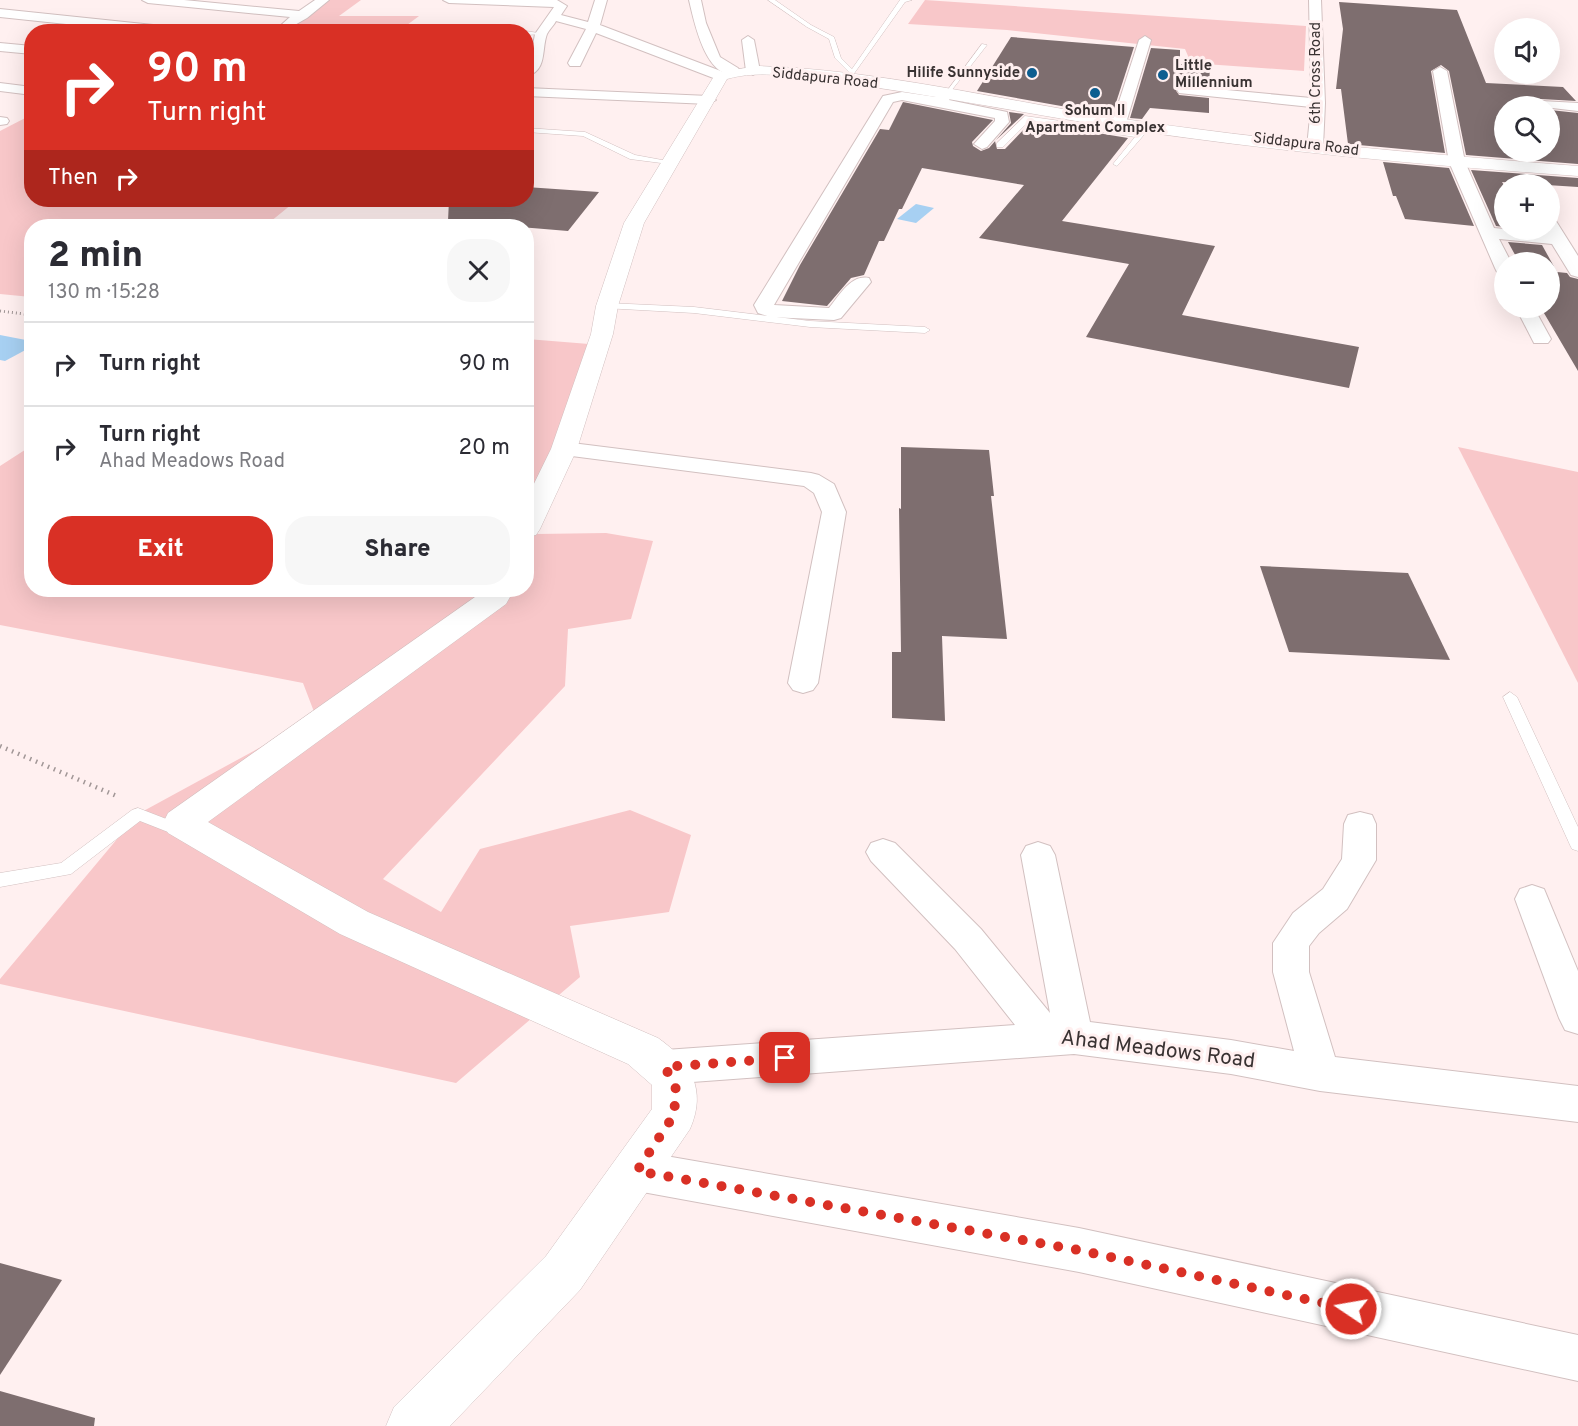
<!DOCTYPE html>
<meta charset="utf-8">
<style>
:root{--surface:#fff;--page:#f7f7f7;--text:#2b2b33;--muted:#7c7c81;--line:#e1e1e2;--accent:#d93025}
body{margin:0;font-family:Overpass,sans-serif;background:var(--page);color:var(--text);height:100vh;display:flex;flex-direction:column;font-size:22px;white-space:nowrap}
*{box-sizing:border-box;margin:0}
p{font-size:20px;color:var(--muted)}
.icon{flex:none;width:33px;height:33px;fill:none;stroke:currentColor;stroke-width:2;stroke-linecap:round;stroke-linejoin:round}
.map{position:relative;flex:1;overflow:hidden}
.sheet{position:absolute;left:24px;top:219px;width:510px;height:378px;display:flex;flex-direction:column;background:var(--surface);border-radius:24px;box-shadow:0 6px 24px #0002}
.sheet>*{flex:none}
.top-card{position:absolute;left:24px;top:24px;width:510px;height:183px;border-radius:24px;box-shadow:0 6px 24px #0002;background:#d93025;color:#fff;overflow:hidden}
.controls{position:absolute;left:1494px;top:18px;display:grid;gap:12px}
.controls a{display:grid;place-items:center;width:66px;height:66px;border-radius:50%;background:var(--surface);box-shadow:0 6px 24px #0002;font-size:30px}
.pin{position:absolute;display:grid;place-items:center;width:51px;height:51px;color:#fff;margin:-26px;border-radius:12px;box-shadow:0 3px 9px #0006}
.me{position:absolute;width:66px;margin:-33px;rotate:282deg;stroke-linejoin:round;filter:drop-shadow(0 0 4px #0008)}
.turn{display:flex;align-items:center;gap:21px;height:126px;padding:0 24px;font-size:27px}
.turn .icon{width:78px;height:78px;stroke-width:2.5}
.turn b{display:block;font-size:42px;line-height:51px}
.then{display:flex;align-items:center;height:57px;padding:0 24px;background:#0003;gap:12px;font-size:22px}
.round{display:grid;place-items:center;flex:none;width:63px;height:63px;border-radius:24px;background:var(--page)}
.overview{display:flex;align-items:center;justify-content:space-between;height:102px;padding:0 24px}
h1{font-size:36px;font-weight:800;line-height:45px}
.cta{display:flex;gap:12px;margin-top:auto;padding:12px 24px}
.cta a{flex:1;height:69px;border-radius:24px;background:var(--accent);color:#fff;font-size:24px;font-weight:800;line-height:69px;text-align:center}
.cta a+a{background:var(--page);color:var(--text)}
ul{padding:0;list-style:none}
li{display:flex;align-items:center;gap:18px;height:84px;padding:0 24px;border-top:2px solid var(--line)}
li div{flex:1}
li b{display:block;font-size:22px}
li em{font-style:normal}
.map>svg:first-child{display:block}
.green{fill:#f8c7c9}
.water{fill:#a7d0f2}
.building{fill:#7e6e6f}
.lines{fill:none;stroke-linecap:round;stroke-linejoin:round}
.lane-casing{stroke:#d2c0c0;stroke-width:1}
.street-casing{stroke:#d2c0c0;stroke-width:2}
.secondary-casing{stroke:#d2c0c0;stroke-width:1}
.path-far1{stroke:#a19696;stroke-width:3;stroke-dasharray:1 3;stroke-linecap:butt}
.path{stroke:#a19696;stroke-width:4.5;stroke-dasharray:1.5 5;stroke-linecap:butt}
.lane{fill:#fff;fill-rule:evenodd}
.street{fill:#fff;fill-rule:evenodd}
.secondary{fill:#fff;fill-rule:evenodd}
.route{stroke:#d93025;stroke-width:10;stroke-dasharray:0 18}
.poi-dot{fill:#0d5e90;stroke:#fff0f0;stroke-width:2}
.labels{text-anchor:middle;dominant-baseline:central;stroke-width:6;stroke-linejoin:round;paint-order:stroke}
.far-poi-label{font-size:15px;font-weight:bold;fill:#393232;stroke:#fff0f0;text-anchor:start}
.far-street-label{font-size:15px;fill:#393232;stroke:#fff0f0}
.near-street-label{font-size:21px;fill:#393232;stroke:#fff0f0}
</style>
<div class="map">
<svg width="1578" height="1426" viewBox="0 0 1578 1426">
<rect width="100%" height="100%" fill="#fff0f0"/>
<!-- green -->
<g class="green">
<path d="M329,0h32l-22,16h80l-20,15 -115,1z"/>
<path d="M925,0l381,26 -2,45 -113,-8 -6,-14 -178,-19 -99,-6z"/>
<path d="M31,115l1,85h265l-32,26h-233l-1,71 -31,-3v-163z"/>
<path d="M527,339l62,5 -52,190 69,-1 47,8 -22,78 -63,10 -3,57 -182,193 58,33 39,-63 150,-39 61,25 -22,77 -99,14 10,51 -124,106 -456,-99v-5l138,-165 178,-97 -13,-34 -303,-58v-159l31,-20 1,144h494z"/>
<path d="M1458,447l120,25v211z"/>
</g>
<!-- water -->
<g class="water">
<path d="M916,204l18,4 -18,15 -19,-4z"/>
<path d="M0,335l31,6v6l-26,14 -5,-1z"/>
</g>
<!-- building -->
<g class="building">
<path d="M1339,2l118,8 29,73 77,4 13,14 -35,-2 -7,2 -1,5h-29v46h46v-42l28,3v51l-112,-9 -17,-84 -8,-6 -10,6 14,82 -97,-9 -7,-55h-5l7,-60z"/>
<path d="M1011,37l123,10 -22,68 -135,-24z"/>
<path d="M1151,48l29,2v14l30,2 -1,20 -25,-2 -9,5 4,6 30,3v15l-59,-5 -8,11 -12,-1z"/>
<path d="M903,102l90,18 -21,22 1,4 8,5 8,-3 22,-25 -2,-11 15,2 -29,27 2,8h8l26,-27 97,16 -66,83 153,25 -33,69 177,32 -10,41 -263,-51 43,-73 -150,-26 45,-53 -102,-17 -20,41h-3l-15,32h-5l-15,34 -13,3 -24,28 -45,-5 18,-36 80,-136 9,1z"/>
<path d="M1383,162l66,6 25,58 -69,-7 -9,-23h-3z"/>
<path d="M1471,170l107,8v9l-76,-5 2,3v42l-8,-1z"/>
<path d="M526,187l73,5 -31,39 -120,-10 1,-21h77z"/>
<path d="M1508,242l34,3 15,27 10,1 3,4 8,2v92l-37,-63h9v-46h-31z"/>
<path d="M901,447l88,3 5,46h-3l16,143 -65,-3 3,85 -53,-3v-66h9l-2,-144 2,1z"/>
<path d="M1260,566l148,7 42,87 -161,-8z"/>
<path d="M0,1263l62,17 -62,95z"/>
<path d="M0,1391l95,27 -1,8h-94z"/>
</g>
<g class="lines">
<!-- lane casing -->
<g class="lane-casing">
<g id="lane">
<path d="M768,0h7l36,25 23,12 7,21 11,11 48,-69h12l-7,2 -57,80 -3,-2 5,-7 -15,-15 -6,-19 -22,-12z"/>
<path d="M404,28l62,2 3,2 -67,-1z"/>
<path d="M526,31l18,3 -18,1z"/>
<path d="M982,44l5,1 -39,50h-4z"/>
<path d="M1025,116l113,16 4,-5 7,2 -32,37 -4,-2 22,-27 -105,-17 -27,27h-6v-4z"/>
<path d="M526,128l59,4 50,23 38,7 -4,2 -39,-5 -47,-23 -57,-4z"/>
<path d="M607,303l87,4 116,14 115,6 5,3 -5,3 -115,-6 -116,-14 -90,-5v-4z"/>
<path d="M1510,692l7,5 61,130v24l-6,-2 -2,-4 -67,-148z"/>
<path d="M138,808l31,12 19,1 2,4 -2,4 -20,3 -28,-11 -69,53 -71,13v-14l61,-10 71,-53z"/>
</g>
</g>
<!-- street casing -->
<g class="street-casing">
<g id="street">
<path d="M142,0h42l115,11 16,-11h14l-22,18 -21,12 -6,-4 10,-9 -142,-14z"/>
<path d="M443,0h114l10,6 -6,9 27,7 7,-22h12l-7,25 126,48 2,3 -7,4 -5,-1 -120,-46 -16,33h-10l-2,-3 18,-34 -30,-8c-2,4 -7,9 -9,13 -6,16 1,36 -21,43v-12l4,-3 5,-28 19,-27 -105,-4z"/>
<path d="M689,0h12l5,23 14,34 18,11 2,3 -2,3c-32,8 -44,-53 -49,-74z"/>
<path d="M1309,0h12l4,103 -2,44 -3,3 -5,2 -8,-5 4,-40 -132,-14 -2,-3 2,-3 5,-1 127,12z"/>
<path d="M0,9l182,19 6,4h-46l-142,-15z"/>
<path d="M748,36l6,4 6,31 -7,4 -7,-4 -4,-31z"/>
<path d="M1145,36l6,4 -25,83 -7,4 -5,-1 -2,-3 27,-83z"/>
<path d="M0,43l32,3v8l-32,-3z"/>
<path d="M1440,67l7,4 18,91 29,66 52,5 -2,-3h6v-10l6,1 22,35v21l-7,-2 -19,-31 -53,-5 12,23h-7v11l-7,-1 -2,-4 -46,-106 -16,-91z"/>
<path d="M0,83l32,4v8l-32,-4z"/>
<path d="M526,88l183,8 7,4 -7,4 -183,-8z"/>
<path d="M946,90l7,4 -4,6 58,12 2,10 -22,25 -5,2 -8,-5 21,-23v-3l-93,-18 -9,2 -119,203 55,3c10,-12 22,-34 40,-30l2,4 -30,36 -7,2 -64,-3 -12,-4 -4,-8 129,-209 19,-4 34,5 5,-6z"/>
<path d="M1541,101l37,2v8l-43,-5 1,-4z"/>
<path d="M0,117l7,1 2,3 -2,3 -7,1z"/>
<path d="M1516,308h18l17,31 -3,4h-14z"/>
<path d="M564,442l247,31 8,2 15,9 12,28 -28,171 -5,7 -10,3 -10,-3 -5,-7 34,-171 -8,-19 -10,-7 -248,-32 -4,-5 4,-5z"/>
<path d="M1360,812l12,3 4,9v36l-29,49 -28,24 -10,13v26l26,85 243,29v36l-258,-31 -89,-17 -157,-20 -409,30 -14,-5 -6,-12 6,-12 14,-5 350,-25 -60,-76 -84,-88 -5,-9 5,-9 12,-4 12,4 86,86 69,84 -29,-158 5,-9 12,-4 12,4 5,9 35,167 141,18 63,11 -21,-79v-29l20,-30 30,-24 19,-30 2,-35 4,-9z"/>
<path d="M1532,885l12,4 34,82v63l-13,-4 -6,-12 -44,-119 5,-10z"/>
<path d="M637,1151l442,77 499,107v46l-499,-109 -442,-81 -15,-6 -6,-14 6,-14z"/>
</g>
</g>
<!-- secondary casing -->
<g class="secondary-casing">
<g id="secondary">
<path d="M757,66c117,3 243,34 360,52 152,23 307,36 461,48v10c-154,-11 -308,-25 -460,-48 -95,-15 -188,-34 -283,-46 -35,-4 -74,-13 -108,-3l-83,144 -26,83 -5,28 -36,115 -37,80 -4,6 -10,2v-37l25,-51 40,-115 5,-28 28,-83 92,-150z"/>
<path d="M485,590h29l-8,14 -298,218 160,90 290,126c33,23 49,52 32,91l-110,161 -130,136h-64l8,-19 152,-151 106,-147v-24l-24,-21 -288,-130 -172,-101 -5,-10 5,-10z"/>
</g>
</g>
<!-- path-far1 -->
<path class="path-far1" d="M0,311l32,4"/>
<!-- path -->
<path class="path" d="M0,746l119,51"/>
<!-- lane -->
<use href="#lane" class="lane"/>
<!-- street -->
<use href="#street" class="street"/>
<!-- secondary -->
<use href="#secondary" class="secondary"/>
</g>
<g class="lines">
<!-- route -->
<path class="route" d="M785,1058l-120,9 11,22 -2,26 -37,56 441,79 273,59"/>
</g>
<!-- markers -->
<g class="poi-dot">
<circle cx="1032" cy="73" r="6"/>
<circle cx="1163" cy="75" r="6"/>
<circle cx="1095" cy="93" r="6"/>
</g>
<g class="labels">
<!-- far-poi labels -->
<g class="far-poi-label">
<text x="1175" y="66">Little<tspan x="1175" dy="17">Millennium</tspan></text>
<text x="1020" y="73" text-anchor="end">Hilife Sunnyside</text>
<text x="1095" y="111" text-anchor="middle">Sohum II<tspan x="1095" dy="17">Apartment Complex</tspan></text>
</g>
<!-- far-street labels -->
<g class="far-street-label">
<text transform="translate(1316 73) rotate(-90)">6th Cross Road</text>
<text transform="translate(825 79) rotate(6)">Siddapura Road</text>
<text transform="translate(1306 145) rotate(7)">Siddapura Road</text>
</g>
<!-- near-street labels -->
<g class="near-street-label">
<text transform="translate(1158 1050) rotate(7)">Ahad Meadows Road</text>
</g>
</g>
</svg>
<div class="controls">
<a><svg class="icon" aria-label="sound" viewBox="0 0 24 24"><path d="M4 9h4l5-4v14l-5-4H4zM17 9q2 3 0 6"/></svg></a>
<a><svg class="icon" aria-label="search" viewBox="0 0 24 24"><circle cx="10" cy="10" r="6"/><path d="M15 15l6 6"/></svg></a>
<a>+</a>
<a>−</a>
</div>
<div class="pin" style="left:785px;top:1058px;background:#d93025"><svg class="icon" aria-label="arrive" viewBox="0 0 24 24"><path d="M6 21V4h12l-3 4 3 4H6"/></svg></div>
<svg class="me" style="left:1351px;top:1309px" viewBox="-20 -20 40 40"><circle r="17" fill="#d93025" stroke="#fff" stroke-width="3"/><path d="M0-11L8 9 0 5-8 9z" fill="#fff"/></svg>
<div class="top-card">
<div class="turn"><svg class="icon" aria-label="right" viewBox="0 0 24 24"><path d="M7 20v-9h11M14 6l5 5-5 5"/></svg><div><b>90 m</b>Turn right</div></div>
<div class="then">Then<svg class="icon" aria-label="right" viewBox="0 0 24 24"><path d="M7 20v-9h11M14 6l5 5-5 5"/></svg></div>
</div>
<section class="sheet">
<div class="overview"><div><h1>2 min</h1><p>130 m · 15:28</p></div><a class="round"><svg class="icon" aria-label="close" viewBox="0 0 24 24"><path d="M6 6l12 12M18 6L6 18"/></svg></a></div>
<ul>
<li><svg class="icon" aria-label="right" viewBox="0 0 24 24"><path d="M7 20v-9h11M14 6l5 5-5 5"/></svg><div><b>Turn right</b></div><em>90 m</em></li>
<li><svg class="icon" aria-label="right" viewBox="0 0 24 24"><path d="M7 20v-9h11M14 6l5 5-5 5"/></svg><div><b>Turn right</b><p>Ahad Meadows Road</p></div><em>20 m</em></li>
</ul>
<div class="cta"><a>Exit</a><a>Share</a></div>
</section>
</div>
